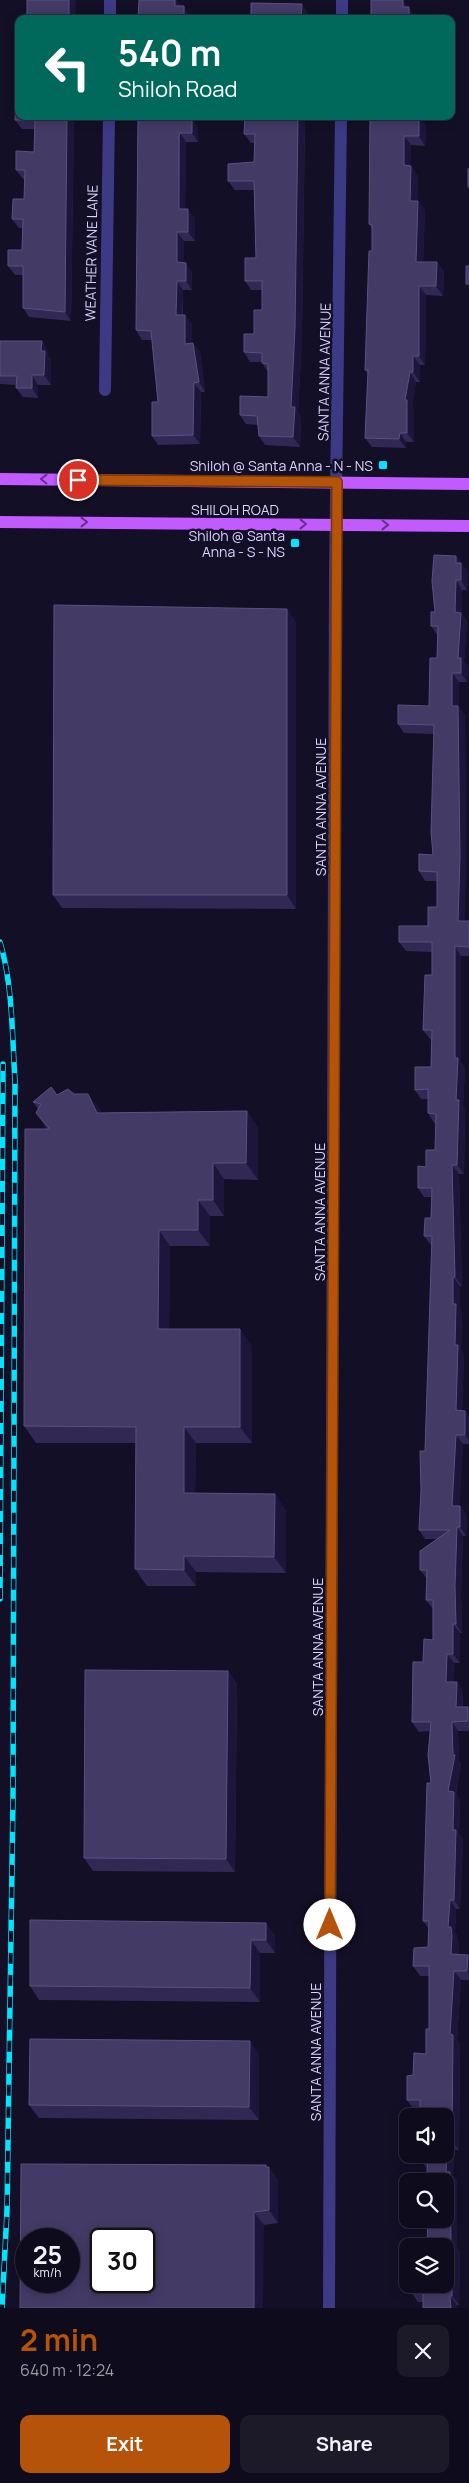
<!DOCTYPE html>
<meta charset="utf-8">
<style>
:root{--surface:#0e0b1c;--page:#1c1929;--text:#f1f3f6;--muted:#9b9ba3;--line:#2e2b3b;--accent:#b45309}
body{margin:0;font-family:Manrope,sans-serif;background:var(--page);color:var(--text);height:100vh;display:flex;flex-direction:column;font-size:19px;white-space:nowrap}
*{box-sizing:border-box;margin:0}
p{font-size:16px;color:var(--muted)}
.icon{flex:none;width:28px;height:28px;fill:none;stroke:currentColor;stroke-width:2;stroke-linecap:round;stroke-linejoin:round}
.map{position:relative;height:2308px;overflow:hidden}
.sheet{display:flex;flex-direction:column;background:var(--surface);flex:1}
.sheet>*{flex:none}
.top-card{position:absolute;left:15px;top:15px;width:440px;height:105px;border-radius:10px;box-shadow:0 2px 12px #0003,0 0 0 1px var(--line);background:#00695c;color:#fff;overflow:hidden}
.controls{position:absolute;left:399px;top:2108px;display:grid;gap:10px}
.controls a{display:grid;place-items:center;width:55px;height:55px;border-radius:10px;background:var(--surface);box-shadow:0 2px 12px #0003,0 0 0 1px var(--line);font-size:25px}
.speed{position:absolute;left:15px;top:2228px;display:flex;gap:10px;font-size:25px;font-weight:700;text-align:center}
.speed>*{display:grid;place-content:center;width:65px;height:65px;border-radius:50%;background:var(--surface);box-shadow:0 2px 12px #0003,0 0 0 1px var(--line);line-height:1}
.speed small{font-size:12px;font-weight:400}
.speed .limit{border:2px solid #111;border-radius:8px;background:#fff;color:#111}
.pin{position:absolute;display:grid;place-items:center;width:42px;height:42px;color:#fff;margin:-21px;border:2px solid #fff;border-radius:50%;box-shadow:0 1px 5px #0007}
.me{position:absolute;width:55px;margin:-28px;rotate:0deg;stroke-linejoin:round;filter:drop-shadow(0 0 4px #0008)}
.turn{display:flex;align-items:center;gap:18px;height:105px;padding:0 20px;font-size:22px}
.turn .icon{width:65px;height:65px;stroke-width:2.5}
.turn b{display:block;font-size:35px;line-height:42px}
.round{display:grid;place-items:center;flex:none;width:52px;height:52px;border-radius:10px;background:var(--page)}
.headline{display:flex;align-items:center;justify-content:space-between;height:85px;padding:0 20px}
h1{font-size:30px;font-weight:700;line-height:38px;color:var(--accent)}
.primary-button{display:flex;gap:10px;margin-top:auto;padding:10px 20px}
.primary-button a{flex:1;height:58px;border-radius:10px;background:var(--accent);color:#fff;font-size:20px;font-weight:700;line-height:58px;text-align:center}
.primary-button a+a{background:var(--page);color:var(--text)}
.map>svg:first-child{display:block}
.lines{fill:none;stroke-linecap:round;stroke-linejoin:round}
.minor{stroke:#3d3a85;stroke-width:12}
.major{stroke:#c25bff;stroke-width:12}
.rail-casing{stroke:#00e5ff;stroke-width:5.5}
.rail{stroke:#130f26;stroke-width:4;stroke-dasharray:11;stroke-linecap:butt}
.wall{fill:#312854}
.shaded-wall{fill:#1d163a}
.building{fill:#433a66;stroke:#5a527e;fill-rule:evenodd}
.oneway{stroke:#623188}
.route-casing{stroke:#753606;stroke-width:12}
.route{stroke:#b45309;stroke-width:9}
.poi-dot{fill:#00e5ff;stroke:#130f26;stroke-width:2}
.labels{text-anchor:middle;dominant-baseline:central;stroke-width:5;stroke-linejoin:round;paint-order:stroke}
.street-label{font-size:14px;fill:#d9d4ff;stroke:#130f26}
.poi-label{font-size:14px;fill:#d9d4ff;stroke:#130f26;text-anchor:end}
</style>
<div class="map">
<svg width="469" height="2308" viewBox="0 0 469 2308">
<rect width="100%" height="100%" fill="#130f26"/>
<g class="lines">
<!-- minor -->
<g class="minor">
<path d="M110,19v-19"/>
<path d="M342,19v-19"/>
<path d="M105,390l4,-274"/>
<path d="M329,2308l6,-1736 6,-456"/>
</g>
<!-- major -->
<g class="major">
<path d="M0,479l469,5"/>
<path d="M0,522l469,4"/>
</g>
<!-- rail casing -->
<g class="rail-casing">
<g id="rail">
<path d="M0,942c13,44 12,93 15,139l-2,718 -6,412 -5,97"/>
<path d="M0,1599l3,-535"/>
</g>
</g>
<!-- rail -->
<use href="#rail" class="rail"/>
</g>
<!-- wall -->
<g class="wall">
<path d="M19,116h55l-3,205 -42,-4 -6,-9v-33h-8l-7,-9 14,-16 1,-22h-4l-7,-9 12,-20 1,-20h-2l-7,-9 18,-18v-23h-12l-7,-9z"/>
<path d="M138,116h41v1l13,2 6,9v14h-12v3l-1,64 10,9v23h-11l-1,22 9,9v18h-9v25h2l7,9 -1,19h2l7,9 5,40h-4l-1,52 -42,1 -6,-9 6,-34 -6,-62h-10l-6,-10z"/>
<path d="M245,116h60l-3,222 -4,73 3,5 -1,31 -35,-2 -6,-9 -1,-11 -12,-1 -6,-9 28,-18v-25l-6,-9v-1h-12l-6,-10 10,-18 8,-24v-20h-11l-6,-9 11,-23 -2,-68h-19l-7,-9 26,-19v-19h-3l-7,-9z"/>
<path d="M409,116l10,1 7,9 -1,20 -14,-1 -1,21 8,10 -1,25 8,9 -2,52 21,9 -1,25 -17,-1 -1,70h-5v17h-4l-4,25 2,3v32h-8v6l-34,-1 -7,-9 3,-64 -3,-4 7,-119v-22l-3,-5z"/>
<path d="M0,341h42l6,10v5l3,4v25h-13v13l-15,-1 -7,-9v-3l-16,-1z"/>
<path d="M456,556l12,16 -1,18h-5v24l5,8 -3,40 4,5 -1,15h-8v25l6,9 1,149 -2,56h5v35h-8v107l4,5 -2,38 2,3 -1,65h-5l3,112h-2v23l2,5 -1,36 3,4 -2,57h3l4,5v28h-6l-4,62h1l7,9 -1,21h-3l-2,59 1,38h-2v30h-6l-1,19h4l6,9v16h5l1,2v22h-11l1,30 2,3 -5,30 4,7 -1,33 4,5 -3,70h-4l-1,23 2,4 2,9 -1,9 10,1 1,2v23h-8l-4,59 3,5 -1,106h-5l-1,26 4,5v67l3,4 -1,53h-2v3h-34v-6h-5l-6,-9 33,-9 -17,-65 -1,-50 -5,-8 23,-45h-22l-3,-3v-4l-6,1 -7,-10 6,-25 13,-21 3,-25v-53h-9l-7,-10 15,-19 1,-18 -6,-8 8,-138 -1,-52 -11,1 -7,-10 11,-60 10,-22v-31l-7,-9 1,-21 -7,-9 17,-31h-12l-6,-9 6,-79 7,-206h-1l-7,-9 7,-18v-21h-7l-6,-9 8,-21 9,-17 1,-27h-2l-6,-10v-14h-7l-6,-9 16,-23v-28h-1l-7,-9 9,-55v-23l-26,-1 -7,-9 29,-16 9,-19v-26h-12l-6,-10 14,-16 1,-121 -30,-1 -6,-9 31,-18 8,-48 1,-22 -7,-10 4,-14z"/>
<path d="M296,622v287l-234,-1 -9,-13z"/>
<path d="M74,1094l26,16 1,3 146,-2 11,17v52l-34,-1v37h-14v30h-40l-1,83 83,17v97h-56l-1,50 91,17v63l-90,-1v14h-49l-12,-17 1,-126h-100l-12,-17 23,-297 -11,-16 2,-4 -5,-7 24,-7z"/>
<path d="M228,1671l9,13 -2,188 -142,-1 -9,-13z"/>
<path d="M266,1923l9,13v17h-15v49l-221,-2 -9,-14z"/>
<path d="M259,2054v66l-220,-2 -10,-13z"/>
<path d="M267,2167l11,13v43l-14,2 -244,83z"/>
</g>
<!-- shaded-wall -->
<g class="shaded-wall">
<path d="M69,0h7l-1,19h-6z"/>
<path d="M175,0h2l5,7 -7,-1z"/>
<path d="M403,0l12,16v3h-6l-6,-12z"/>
<path d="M302,4l6,9v6h-7z"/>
<path d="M184,6l6,9v4l-6,-1z"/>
<path d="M67,116h7l-3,205 -6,-9z"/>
<path d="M298,116h7l-3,222 -4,73 3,5 -1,31 -7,-10 -2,-30z"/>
<path d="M419,117l7,9 -1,20 -6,-10z"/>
<path d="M192,119l6,9v14l-6,-9z"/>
<path d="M180,133l6,9 -1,76 -6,-9z"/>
<path d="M404,136l7,9 -1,29 -6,-9z"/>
<path d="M411,166l7,10 -1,34 -7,-9z"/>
<path d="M418,201l7,9 -2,61 -7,-9z"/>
<path d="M188,209l7,9v23l-7,-9z"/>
<path d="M177,232l7,9 -1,31 -6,-10z"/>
<path d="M437,262l7,9 -1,25 -7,-10z"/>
<path d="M186,263l6,9v18l-6,-9z"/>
<path d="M177,281l6,9 -1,34 -6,-9z"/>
<path d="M419,286l7,9 -1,70 -6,-9z"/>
<path d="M185,315l7,9 -1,29 -6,-9z"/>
<path d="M42,341l6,10v5l3,4v25l-7,-10 -3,-24z"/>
<path d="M193,343l7,9 5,40 -6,-10z"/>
<path d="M413,356l7,9v17l-7,-10z"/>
<path d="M410,372l6,10 -4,25 2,3v32l-7,-9 -2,-33z"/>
<path d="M32,375l6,10v13l-6,-10z"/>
<path d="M194,383l7,9 -1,52 -7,-9z"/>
<path d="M400,433l6,9v6l-7,-9z"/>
<path d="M456,556l12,16 -1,18 -6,-10 -5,-17z"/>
<path d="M456,580l6,10v24l5,8 -3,40 4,5 -1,15 -6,-9 -3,-15 -3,-46z"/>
<path d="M287,609l9,13v287l-9,-14z"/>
<path d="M452,673l7,9v25l6,9 1,149 -2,66 -6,-10 -6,-215z"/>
<path d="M455,946l6,10v107l4,5 -2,38 2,3 -1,65 -7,-9 -2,-107z"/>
<path d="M88,1094l12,16 9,20 -12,-17z"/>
<path d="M247,1111l11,17v52l-12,-17z"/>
<path d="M213,1163l11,16v37l-11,-16z"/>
<path d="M452,1165l7,9 3,112 -7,-9z"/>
<path d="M198,1200l12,16v30l-12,-16z"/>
<path d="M159,1230l11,16 -1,100 -11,-17z"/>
<path d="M453,1277l7,9v23l2,5 -1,36 3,4 -2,66 -6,-10z"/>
<path d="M240,1329l12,17v97l-12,-16z"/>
<path d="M465,1411l4,5v24l-4,-5z"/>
<path d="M184,1427l12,16 -1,66 -11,-16z"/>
<path d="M456,1435l7,9 -4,71 -7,-9z"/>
<path d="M275,1494l11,16v63l-12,-16z"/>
<path d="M460,1506l7,9 -1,21 -6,-9z"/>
<path d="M457,1527l6,9 -2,59 1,38 -6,-9 -1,-38z"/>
<path d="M184,1556l12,16v14l-12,-16z"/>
<path d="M453,1624l7,9v30l-7,-9z"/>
<path d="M447,1654l7,9 -2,28 -6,-9z"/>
<path d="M228,1671l9,13 -2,188 -9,-13z"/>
<path d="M457,1682l6,9 -1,25 -6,-9z"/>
<path d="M468,1707l1,2v14l-1,-2z"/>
<path d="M452,1722l6,9 1,30 2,3 -5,30 4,7 -1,33 4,5 -3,70 -6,-9 -1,-70 -5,-39 5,-36z"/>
<path d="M450,1900l6,9 -1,23 2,4 2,9 -2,19 -6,-10 -3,-27z"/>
<path d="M266,1923l9,13v17l-9,-13z"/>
<path d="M251,1940l9,13v49l-10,-14z"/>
<path d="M468,1955l1,2v17l-2,-3z"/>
<path d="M454,1971l7,9 -4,59 3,5 -1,106 -7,-9 -2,-107z"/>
<path d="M250,2041l9,13v66l-10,-13z"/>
<path d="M448,2141l6,9 -1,26 4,5v67l3,4 -1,53 -7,-9 -1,-54 -5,-70z"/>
<path d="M266,2165l3,5v-3l9,13v43l-9,-13z"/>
<path d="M254,2212l10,13 -1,83h-9z"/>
<path d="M450,2296l7,9v3h-6z"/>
</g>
<!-- building -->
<g class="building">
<rect x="27" y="0" width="42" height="19"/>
<path d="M139,0h36v6h9v12h9v1h-55z"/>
<path d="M371,0h32v7h6v12h-38z"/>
<path d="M251,3l51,1 -1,15h-50z"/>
<path d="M16,97h3v19h48l-2,196 -42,-4v-42h-15v-16h14l1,-31h-11l1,-20h11l1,-29h-9v-19l18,1 1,-32h-20z"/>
<path d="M138,116h35l19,3v14h-12l-1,3v73h9v23h-11v30l9,1v18h-9l-1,34h9v29l8,-1 6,39 -5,1 -1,52 -41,1v-34h6l-7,-71 -15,-1z"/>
<path d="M245,116h53l-3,212 -4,79h4l-2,30 -34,-1 -2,-20 -17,-1v-19l28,1v-33l-6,-1v-10l-18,-1v-18h10v-24h8v-29h-17v-23h11l-2,-77h-26v-17l26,-2 1,-28h-11z"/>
<path d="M370,116l49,1v19h-15v29l7,1 -1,35h8l-2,61h21l-1,24h-17v70h-6v16h-3l-5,28h2v33h-7l-1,6 -34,-1 3,-68h-3l4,-119h3v-26l-3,-1z"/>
<rect x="468" y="169" width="1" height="18"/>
<rect x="466" y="266" width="3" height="18"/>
<path d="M0,341h42l-1,10h4l-1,24h-12v13h-16l1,-12h-17z"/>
<path d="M434,555l22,1v7h5v17h-5l-1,32 6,1 -3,45h3v15h-9v33h6l2,150 -2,65h11v26l-14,-1v112h3l-2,42h3l-2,65h-5l3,112h-2v27h3l-1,41h3l-2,65 9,1v24h-9l-4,71h8v21h-3l-2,59 1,38h-3v30h-6l-1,28h11l-1,25h12v14l-16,1 1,33h2l-7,36 6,1 -1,38h3l-2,70h-4l-2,27h3l1,9 -1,18 17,1 -1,16h-13l-4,63 3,1 -1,106h-4l-2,31h4l1,70 2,1 -1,53h-2l1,12h-28v-15h-11v-9h33v-38h-18l1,-27h17v-38h-19l2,-20h-6l-1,-7h24v-38h-21v-3h-4v-13h-13v-24l6,-1 1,-22 12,1v-25h3v-63h-16l1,-18 14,-1 1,-26h-6l4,-138h4l-3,-28 3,-33h-19l1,-60h10l1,-23 9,1v-40h-7l1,-30h-7v-19l30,-21h-31l2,-40 -1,-39h5l7,-215h-8l1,-18h6l1,-30h-14v-22l8,1v-17h9l1,-36 -8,-1v-24l-13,1v-23h16l1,-37h-9l2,-55h7v-33h-33v-16h29v-19h9v-35l-18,-1v-17l14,1 -2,-23 3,-107 -36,-1v-19l31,1 1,-48h7l1,-32h-7v-14h4l-3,-31z"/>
<path d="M54,605l233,4v286h-234z"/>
<path d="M51,1087l6,8 11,-6 6,5h14l9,19 150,-2 -1,52h-33v37h-15v30h-39l-1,99h82v98h-56v66l91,1 -1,63 -90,-1v14l-49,-1 1,-142 -112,-1 1,-297h25l-14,-16 5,-9 -8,-2z"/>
<path d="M85,1670l143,1 -2,188 -142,-1z"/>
<path d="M30,1920l236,3v17h-15l-1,48 -220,-2z"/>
<path d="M30,2039l220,2 -1,66 -220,-2z"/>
<path d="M21,2164l245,1v2h3v43l-15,2v96h-234zM26,2239h43v42h-43zM101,2239h43v42h-43z"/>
</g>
<!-- one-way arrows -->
<defs><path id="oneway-chevron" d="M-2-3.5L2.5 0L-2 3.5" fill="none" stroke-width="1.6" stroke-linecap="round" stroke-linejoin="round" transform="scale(1.25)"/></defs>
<g class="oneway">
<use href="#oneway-chevron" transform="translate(44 479) rotate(-179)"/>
<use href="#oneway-chevron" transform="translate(84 522)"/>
<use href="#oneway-chevron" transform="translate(303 524)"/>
<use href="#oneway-chevron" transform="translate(385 525) rotate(1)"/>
</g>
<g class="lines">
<!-- route casing -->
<g class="route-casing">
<path id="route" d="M78,480l259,2 -7,1443"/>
</g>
<!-- route -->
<use href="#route" class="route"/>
</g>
<!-- markers -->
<g class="poi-dot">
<rect x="378" y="460" width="10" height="10" rx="2.5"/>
<rect x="290" y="538" width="10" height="10" rx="2.5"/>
</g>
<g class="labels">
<!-- street labels -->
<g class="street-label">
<text transform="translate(91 253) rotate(-89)">WEATHER VANE LANE</text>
<text transform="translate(324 372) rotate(-89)">SANTA ANNA AVENUE</text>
<text x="235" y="509">SHILOH ROAD</text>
<text transform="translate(320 807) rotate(-90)">SANTA ANNA AVENUE</text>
<text transform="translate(319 1212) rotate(-90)">SANTA ANNA AVENUE</text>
<text transform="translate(317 1647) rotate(-90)">SANTA ANNA AVENUE</text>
<text transform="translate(315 2052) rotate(-90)">SANTA ANNA AVENUE</text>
</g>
<!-- poi labels -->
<g class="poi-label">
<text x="373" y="465">Shiloh @ Santa Anna - N - NS</text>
<text x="285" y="535">Shiloh @ Santa<tspan x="285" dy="16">Anna - S - NS</tspan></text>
</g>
</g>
</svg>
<div class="controls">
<a><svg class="icon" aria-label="sound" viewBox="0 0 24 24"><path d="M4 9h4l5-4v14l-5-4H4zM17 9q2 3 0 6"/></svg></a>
<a><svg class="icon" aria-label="search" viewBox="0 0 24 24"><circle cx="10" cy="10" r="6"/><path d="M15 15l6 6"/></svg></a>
<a><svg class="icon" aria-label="layers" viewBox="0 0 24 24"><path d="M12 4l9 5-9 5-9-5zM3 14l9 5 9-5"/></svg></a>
</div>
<div class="speed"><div>25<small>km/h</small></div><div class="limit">30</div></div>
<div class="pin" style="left:78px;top:480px;background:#d93025"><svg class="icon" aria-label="arrive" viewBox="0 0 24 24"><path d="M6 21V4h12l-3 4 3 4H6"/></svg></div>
<svg class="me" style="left:330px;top:1925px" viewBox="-20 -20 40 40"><circle r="19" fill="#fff"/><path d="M0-13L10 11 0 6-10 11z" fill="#b45309"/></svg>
<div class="top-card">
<div class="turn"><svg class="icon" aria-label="left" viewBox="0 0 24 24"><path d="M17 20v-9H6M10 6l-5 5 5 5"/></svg><div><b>540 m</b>Shiloh Road</div></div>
</div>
</div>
<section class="sheet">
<div class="headline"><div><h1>2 min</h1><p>640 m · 12:24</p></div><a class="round"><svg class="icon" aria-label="close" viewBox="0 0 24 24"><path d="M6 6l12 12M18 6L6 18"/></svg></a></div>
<div class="primary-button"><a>Exit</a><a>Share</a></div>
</section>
